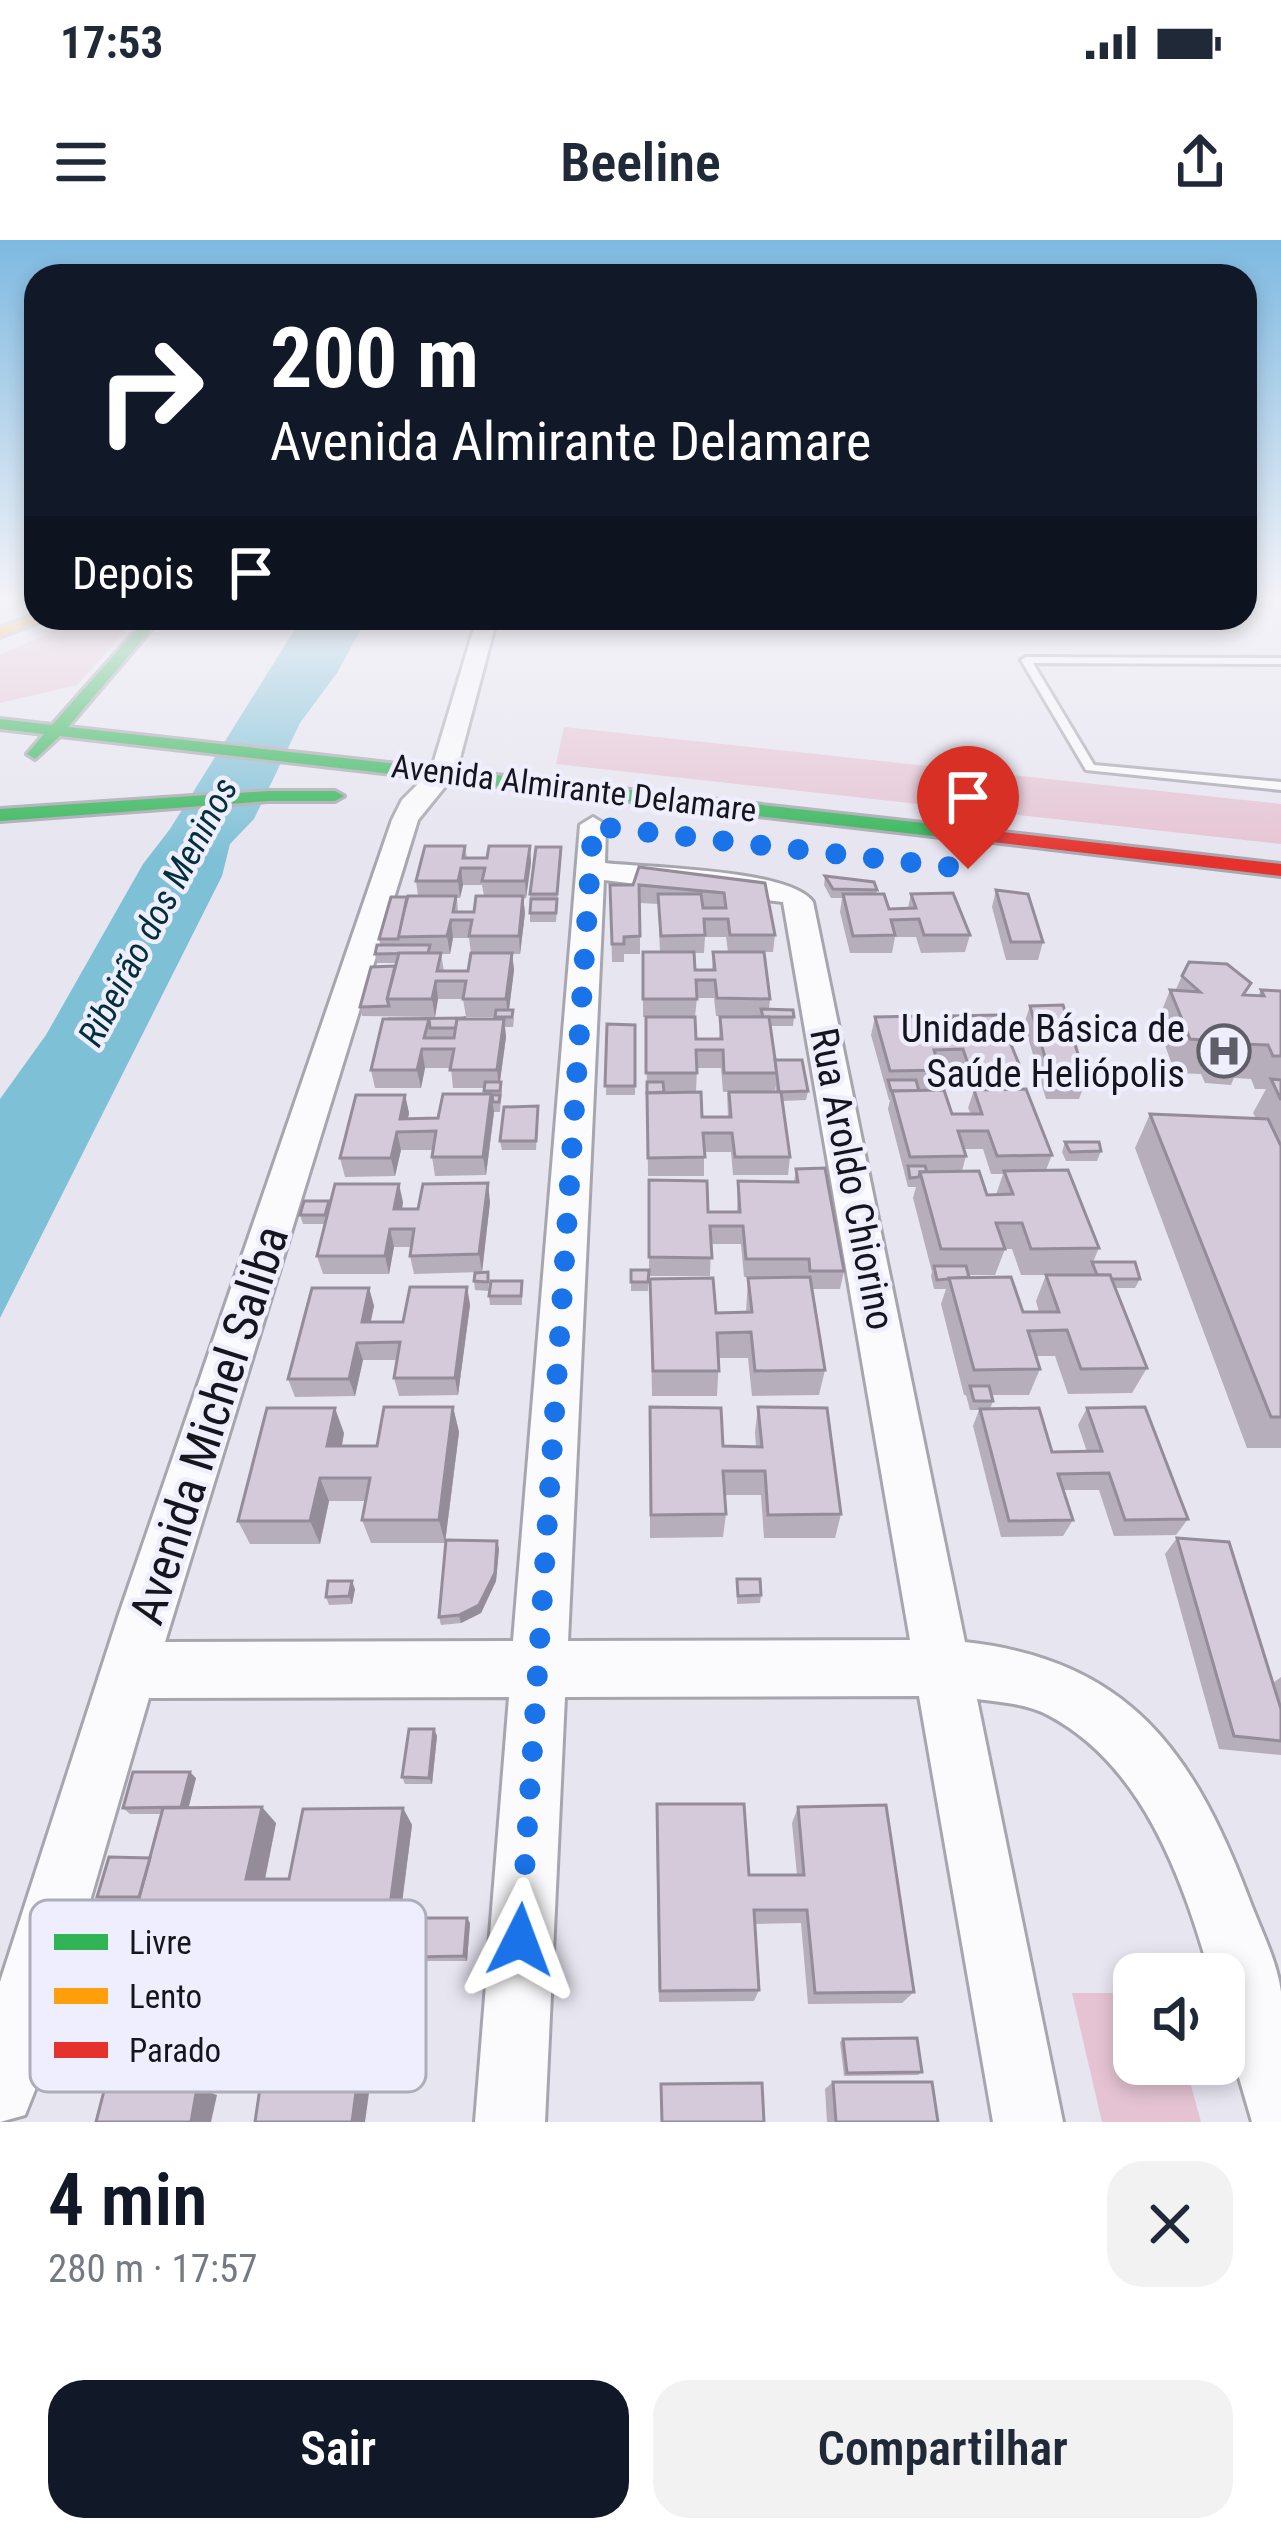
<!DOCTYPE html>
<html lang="pt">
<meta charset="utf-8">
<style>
:root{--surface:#fff;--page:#f2f2f3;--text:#1f2937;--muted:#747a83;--accent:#111827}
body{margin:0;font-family:"Roboto Condensed",sans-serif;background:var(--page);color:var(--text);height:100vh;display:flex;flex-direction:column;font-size:45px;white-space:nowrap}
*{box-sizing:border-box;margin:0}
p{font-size:39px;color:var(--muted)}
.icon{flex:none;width:66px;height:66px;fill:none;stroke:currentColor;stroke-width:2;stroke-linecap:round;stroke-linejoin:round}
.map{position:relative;height:1882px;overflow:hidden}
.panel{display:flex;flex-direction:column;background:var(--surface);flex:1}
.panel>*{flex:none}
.hud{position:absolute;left:24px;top:24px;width:1233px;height:366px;border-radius:36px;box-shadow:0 6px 18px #0003;background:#111827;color:#fff;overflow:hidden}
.buttons{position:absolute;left:1113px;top:1713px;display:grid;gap:24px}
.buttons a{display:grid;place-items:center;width:132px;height:132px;border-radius:24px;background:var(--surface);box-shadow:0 6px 18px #0003;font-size:60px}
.pin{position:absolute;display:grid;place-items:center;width:102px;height:102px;color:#fff;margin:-123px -51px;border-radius:50% 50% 50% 0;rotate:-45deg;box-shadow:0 0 12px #0007}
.pin .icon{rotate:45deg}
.me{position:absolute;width:132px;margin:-66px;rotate:3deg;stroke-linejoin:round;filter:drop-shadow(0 0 9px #0008)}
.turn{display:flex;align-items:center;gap:42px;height:252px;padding:0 48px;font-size:54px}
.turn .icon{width:156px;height:156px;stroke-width:2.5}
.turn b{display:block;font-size:84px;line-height:102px}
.then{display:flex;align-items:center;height:114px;padding:0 48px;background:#0003;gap:24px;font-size:45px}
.round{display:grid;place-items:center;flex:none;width:126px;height:126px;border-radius:36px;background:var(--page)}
.headline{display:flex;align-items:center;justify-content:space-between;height:204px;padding:0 48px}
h1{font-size:72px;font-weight:600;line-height:90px;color:var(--accent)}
.button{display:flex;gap:24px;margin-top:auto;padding:24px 48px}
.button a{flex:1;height:138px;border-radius:36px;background:var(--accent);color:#fff;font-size:48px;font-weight:600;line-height:138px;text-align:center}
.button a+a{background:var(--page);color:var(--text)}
.status{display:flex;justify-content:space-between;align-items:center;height:84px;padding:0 60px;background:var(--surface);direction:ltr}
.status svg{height:33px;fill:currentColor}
header{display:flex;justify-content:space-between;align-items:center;height:156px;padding:0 48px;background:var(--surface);font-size:54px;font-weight:600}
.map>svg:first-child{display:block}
.green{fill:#e5c3d3}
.water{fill:#7ec0d6}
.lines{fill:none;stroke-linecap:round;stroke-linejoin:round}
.lane-casing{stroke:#a7a6af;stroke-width:6}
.street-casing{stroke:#a7a6af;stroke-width:6}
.fast-casing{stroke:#a7a6af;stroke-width:6}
.slow-casing{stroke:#a7a6af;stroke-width:6}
.jam-casing{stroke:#a7a6af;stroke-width:6}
.lane{fill:#fbfbfd;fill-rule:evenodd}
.street{fill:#fbfbfd;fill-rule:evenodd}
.fast{fill:#30b455;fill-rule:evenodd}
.slow{fill:#ff9f0a;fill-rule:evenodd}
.jam{fill:#e5322d;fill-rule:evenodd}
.wall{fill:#b6aebb;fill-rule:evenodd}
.shaded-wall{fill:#948d99}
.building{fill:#d4cada;stroke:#948d99;stroke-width:3}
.route{stroke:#1a73e8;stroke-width:21;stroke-dasharray:0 37.8}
.labels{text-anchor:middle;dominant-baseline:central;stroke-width:9;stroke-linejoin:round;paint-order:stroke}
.far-street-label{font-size:33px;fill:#16151c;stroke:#efeeff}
.far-water-label{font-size:36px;font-style:italic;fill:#012f3b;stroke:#efeeff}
.poi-label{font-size:39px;fill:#16151c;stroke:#efeeff;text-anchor:end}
.street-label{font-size:39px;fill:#16151c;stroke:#efeeff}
.near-street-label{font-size:48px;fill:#16151c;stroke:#efeeff}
.key{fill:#efeeff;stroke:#aeadbb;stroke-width:3}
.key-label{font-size:33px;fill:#16151c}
</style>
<div class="status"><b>17:53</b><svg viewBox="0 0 49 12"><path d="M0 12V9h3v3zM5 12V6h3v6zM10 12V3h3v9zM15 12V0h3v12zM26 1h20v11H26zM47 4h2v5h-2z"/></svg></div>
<header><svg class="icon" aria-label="menu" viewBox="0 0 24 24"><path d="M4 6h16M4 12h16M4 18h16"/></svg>Beeline<svg class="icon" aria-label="share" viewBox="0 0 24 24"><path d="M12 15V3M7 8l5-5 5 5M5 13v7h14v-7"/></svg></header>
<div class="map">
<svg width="1281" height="1882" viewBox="0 0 1281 1882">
<rect width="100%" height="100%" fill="#e6e5f0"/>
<!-- green -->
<g class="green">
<path d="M83,378h54l-60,67 -77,18v-48z"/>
<path d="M564,487l717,77v40l-725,-80z"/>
<path d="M1072,1753h62v71h51l16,58h-99z"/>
</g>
<!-- water -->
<path class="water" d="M302,378h65l-30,55 -37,50 -46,96 -24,25 -8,32 -222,442v-219l46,-64 97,-171 27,-35z"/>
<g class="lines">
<!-- lane casing -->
<g class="lane-casing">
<path id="lane" d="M1026,417l255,1v6l-248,-1 61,102 187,17v8l-195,-20 -65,-110z"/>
</g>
<!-- street casing -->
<g class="street-casing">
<path id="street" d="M477,378h20l-41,155 -38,47 -253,822 348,-1 67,-816 13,-8 13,8 -1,38c43,5 185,6 208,39l152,740c163,18 228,109 283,254 11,30 29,64 33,96 0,42 0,88 0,130h-29l-28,-96v-52h-14c-28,-96 -67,-209 -162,-259 -20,-11 -48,-13 -71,-16l86,423h-70l-74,-426 -354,1 -20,425h-70l34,-425 -360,1 -114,392 -10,25 -25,7v-140l118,-365 274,-797 10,-20 29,-29zM604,640l179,22 127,738 -342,1z"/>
</g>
<!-- fast casing -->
<g class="fast-casing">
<g id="fast">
<path d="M147,378h14l-93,109 882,99 9,6 -9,6 -890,-102 -25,23 -8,-5 17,-20 -44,-5v-10l52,6z"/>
<path d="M269,551h66l9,5 -9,5h-66l-269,20v-12z"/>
</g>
</g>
<!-- slow casing -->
<g class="slow-casing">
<path id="slow" d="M36,374v4h8l-2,3 -42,16v-9z"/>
</g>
<!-- jam casing -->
<g class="jam-casing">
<path id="jam" d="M950,586l331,38v12l-338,-40v-8z"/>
</g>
<!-- lane -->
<use href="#lane" class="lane"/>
<!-- street -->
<use href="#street" class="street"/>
<!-- fast -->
<use href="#fast" class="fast"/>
<!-- slow -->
<use href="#slow" class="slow"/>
<!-- jam -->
<use href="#jam" class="jam"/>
</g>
<!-- wall -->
<g class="wall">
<path d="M465,606l2,12h20l43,-12 1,17 -5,35h-3l2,15 -5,41h-8l2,16 -5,40 5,9 -1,8h-8l1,10 -6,45 2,9 -2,21h-6l-8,63 -51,1 -3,-19 1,-7h-32l-6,26 -50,1 -5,-19 65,-63 4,18 -1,6 30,-1 46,-24v-6h-31l-2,-20h-26l-4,20h-46l-4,-18 12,-51h112v-2h-29l-3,-18h-25l-3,18 -73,-1 -2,-9 35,-41 1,-3h-19l-2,-9 5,-9 -1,-6 39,-43 -2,-15zM463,645h19l2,11 -10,16h-16l-1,-14h3zM453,698h16l2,15 -3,18h-24l-3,-17h9z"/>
<path d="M561,607l-5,75h-26v-28z"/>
<path d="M825,636l52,14 -1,4 13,15 19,-1 3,-14 59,41 -5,17 -44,1 -5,-16h-21l-3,16h-42l-10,-41 2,-14h-11l-7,-13z"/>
<path d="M765,643l10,52 -2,17h-9l6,47 -1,10 25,8 -1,9h-22l4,34 33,31 -2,9 -24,1 8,56 -2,18h-55l-2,-23h-27v24h-56l-2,-159h7h-10v-65h17l-2,-48 -18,-1v51h-16v8h-12l-2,-77zM705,697h21l2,15h-15l-1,18h-17l-1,-17h10zM697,758h17l2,18 44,1h-40l-1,22h-23l-1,-22zM697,828h24l2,24 52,-1v-6l1,7 -49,1 1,24h-26l-38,-26 32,1z"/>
<path d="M996,650l47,52 -5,18h-32l-14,-53z"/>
<path d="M1182,736l63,19 13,1 3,-6 20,1v457h-34l-112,-300 15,-34 106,4 -3,-5 13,-24h-11l-4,-10 -17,-1 -3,7 -26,-2 -4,-9 -26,-1 -18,-50 13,-33 5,1z"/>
<path d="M1030,766l56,74 -7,19h-33l-22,-75z"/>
<path d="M952,776l69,53 -6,19h-50l-7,-20h-19l-4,21h-17l34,25h19l-3,-6 6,-18 78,65 -6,15 53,78 -6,14 47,17 -5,9h-20l32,80 -15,25 -64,1 -13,-38h-19l4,13 -11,26h-37l1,6 -3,8 62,43h35l-9,-27 9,-17 101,111 -12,16 -62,1 -15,-46h-36l10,30 -10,16 -62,1 -28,-111 6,-16h-9l-4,-15h-2l-23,-91 5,-15h-12l-3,-13 1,-4 -19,-74 3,-11h-8l-20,-78 2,-9h-1l-18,-65 4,-18 54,19h19zM964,909h19l8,25h12l-7,21h-9l-25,-24 4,-15zM1005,1009h7l9,26h66l1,-2 1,2h-43l-10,26 3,11h-16l-55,-37h27z"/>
<path d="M607,784l28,1v70h-29z"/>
<path d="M538,866l-2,44h-34l-2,-9z"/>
<path d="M1065,902l36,9 -4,10h-31l-4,-9z"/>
<path d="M796,929l48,102 -4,18h-28l13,81 -6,25 -67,1 -4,-38h-29l-2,38h-65l-2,-117 66,34 30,-1 2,-34 58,-1h-62l-3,-33h-30l-1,32h-61v-96l59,32h29l1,-31 56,1z"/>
<path d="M329,961l1,4 73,-3 -1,7 88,-7 -8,70 -68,2 -4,-18 1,-9h-17l-5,27h-66l-6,-18 8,-32h-22l-3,-9z"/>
<path d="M631,1030h18l-1,21h-17z"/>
<path d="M488,1032l1,19 -14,-1 -1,-9z"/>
<path d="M522,1041v24h-32l-1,-9z"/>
<path d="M467,1047l3,18 -12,90 -59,1 -5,-18 3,-18h-34l-8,36 -60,1 -7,-18 81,-91 5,18 -4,16h33z"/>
<path d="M453,1167l6,25 -14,111h-74l-9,-23 3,-19h-36l-9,43h-70l-12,-23 106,-88 -2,13h35z"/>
<path d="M650,1167l73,39 33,1 -1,-15 3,-25 83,107 -6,24h-71l-3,-43h-37l2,19 -3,23 -73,1z"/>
<path d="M1177,1298l96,145 8,-6v78l-62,-6 -54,-195z"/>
<path d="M497,1301l2,8 -3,32 -15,32 -20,10 -20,2 -2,-8z"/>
<path d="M737,1339l24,16 -1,8 -23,1z"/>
<path d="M355,1349l-3,15 -23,1 -3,-8z"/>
<path d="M434,1489l3,7 -5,48h-27l-3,-7z"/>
<path d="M196,1538l-8,29 88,16 -11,56h24l114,-71 9,17 -30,225 -31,-1 -5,-3 5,-32h-68l-16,-10 12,-69h-24l-16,79h-107l-4,17 -59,1 -9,-3 75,-116 3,-11h-33l-8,-5 53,-39 11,-44h-31l-7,-6z"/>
<path d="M798,1567l116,185 -12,11 -94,1 -7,-81 -47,1 5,66 -5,11 -95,1 -3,-181 93,54h48l-5,-52z"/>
<path d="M470,1683l-3,38h-50l-3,-4z"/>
<path d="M843,1799l79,33 -4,3 -74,1 -4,-34z"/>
<path d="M833,1842l105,40h-111l-2,-33z"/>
</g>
<!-- shaded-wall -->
<g class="shaded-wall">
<path d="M530,606l1,17 -5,35 -1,-17z"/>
<path d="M461,628l2,17 -3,13 -2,-17z"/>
<path d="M523,656l2,17 -5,41 -1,-18z"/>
<path d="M451,680l2,18 -3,16 -3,-18z"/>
<path d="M512,713l2,17 -6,47 -2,-18z"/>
<path d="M436,741l2,18 -3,18 -3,-18z"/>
<path d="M504,779l2,18 -7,51 -2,-18z"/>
<path d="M422,809l3,19 -4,20 -4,-18z"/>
<path d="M491,854l3,18 -8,63 -3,-18z"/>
<path d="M405,855l4,18 -4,19 -5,-13z"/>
<path d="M397,892l4,18 -6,26 -4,-18z"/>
<path d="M488,943l2,19 -8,70 -3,-18z"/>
<path d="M399,944l4,18 -4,25 -5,-18z"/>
<path d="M390,989l4,18 -5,27 -4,-18z"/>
<path d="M467,1047l3,18 -12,90 -3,-17z"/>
<path d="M369,1048l5,18 -7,34 -5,-18z"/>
<path d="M357,1103l6,17 -8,36 -6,-17z"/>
<path d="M453,1167l6,25 -14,111 -6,-23z"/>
<path d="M335,1168l9,25 -7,38 -10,-25z"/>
<path d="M320,1238l9,23 -9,43 -10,-23z"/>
<path d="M497,1301l2,8 -3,32 -15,32 -20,10 -2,-8z"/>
<path d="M352,1341l3,8 -3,15 -3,-8z"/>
<path d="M434,1489l3,7 -5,48 -3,-6z"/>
<path d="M190,1532l6,6 -9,36 -7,-6z"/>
<path d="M262,1567l14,16 -14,71 -16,-15z"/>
<path d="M403,1568l9,17 -24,188 -11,-10z"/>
<path d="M467,1678l3,5 -3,38 -3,-5z"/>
<path d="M239,1681l16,14 -16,79 -17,-10z"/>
<path d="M124,1770l8,4 -4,17 -8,-4z"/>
<path d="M381,1770l4,3 -3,37 -4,-3z"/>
<path d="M357,1845l12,8 -4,29h-13z"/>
<path d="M197,1848l20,7 -6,27h-20z"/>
</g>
<!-- building -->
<g class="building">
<path d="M425,606h40l-2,12h24l2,-12h41l-5,35h-43l3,-13h-24l-3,13h-42z"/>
<path d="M536,607h25l-4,47h-27z"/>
<path d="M639,627l126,16 10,52h-45l-2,-16h-24l1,16 -44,1 -3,-42h43l2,14h23l-2,-15 -85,-8 1,51 -16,1v7h-12l-2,-59h23z"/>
<path d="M825,636l49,6 3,8 -44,-1z"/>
<path d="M996,650l32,4 15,48h-32z"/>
<path d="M953,653l17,42h-46l-5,-16 -28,1 4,15 -42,1 -10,-42h41l5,15 27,-1 -5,-14z"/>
<path d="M408,656h48l-3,16h21l2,-16h47l-4,40h-50l3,-16h-21l-4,16 -50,1z"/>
<path d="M391,657h16l-9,42h-19z"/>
<path d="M531,659h26l-1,14h-26z"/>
<path d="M377,705h53l-2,8 -53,1z"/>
<path d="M643,712h51l1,18h20l-2,-18h51l6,47 -53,-1 -2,-18h-19l1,19h-54z"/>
<path d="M399,713h42l-4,18h31l3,-18h41l-6,46h-43l3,-18h-30l-4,18h-45z"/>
<path d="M1189,722l38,2 24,19 -8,12 21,1 -3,-6 20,1v65h-8l-5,-11 -24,-1 4,7 -27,-1 -4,-9 -27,-2 -20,-49 30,2 -18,-16z"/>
<path d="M395,726l-8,33 2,7 -29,1 11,-40z"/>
<path d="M1063,765l23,75 -34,1 -22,-75z"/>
<path d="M761,769l32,1 1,7h-42h11z"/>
<path d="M496,770h17l-1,7h-17z"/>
<path d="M999,775l22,54 -51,1 -7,-21 -29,1 6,20 -50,1 -15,-54 48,-1 6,20 30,-1 -7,-19z"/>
<path d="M646,777h49l1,22h26l-2,-22h49l8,56h-53l-1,-23h-27l1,23h-51z"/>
<path d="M466,778l-9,1 -1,9h-26l-1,-9h-41z"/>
<path d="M383,779h46l-5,19h30l3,-19h47l-7,51h-47l4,-21h-32l-5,21h-46z"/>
<path d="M607,784l28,1v61h-30z"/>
<path d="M775,820h27l6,31 -29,1z"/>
<path d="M1271,839l10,1v20z"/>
<path d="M888,840h28l3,11h-28z"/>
<path d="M485,842h16l-1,9h-16z"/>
<path d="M647,842h16l1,10 -17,1z"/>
<path d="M1026,849l26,66 -55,1 -9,-25h-30l8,25 -56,1 -18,-66 52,-1 8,24h30l-8,-24z"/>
<path d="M701,852l1,25h29l-2,-25h52l9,65h-55l-3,-24h-29l2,24 -57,1 -1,-65z"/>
<path d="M443,854h48l-8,63h-51l4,-26 -39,1 -6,26h-51l16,-63h49l-5,24 38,-1z"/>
<path d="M492,855h8l-1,7h-6z"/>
<path d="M538,866l-2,35h-36l4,-34z"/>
<path d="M1150,874l118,5 13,27v271h-10z"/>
<path d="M1065,902h34l2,9 -31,1z"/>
<path d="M908,926h17l2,6h-7l-1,5 -9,1z"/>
<path d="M825,928l19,103h-34l-1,-12h-63l-3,-33h-33l2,32 -63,-1v-77l58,1 1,31h32l-2,-31 60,1 -2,-13z"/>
<path d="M1068,930l31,78 -68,1 -9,-26h-26l9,26h-64l-21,-77 59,-1 8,24 26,-1 -9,-23z"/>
<path d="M488,943l-9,71 -69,2 4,-27h-24l-5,27h-68l18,-72h64l-5,25h24l5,-25z"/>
<path d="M304,961h25l-4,14h-25z"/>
<path d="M1092,1022h43l5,17h-29l-1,-4h-13z"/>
<path d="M934,1026h32l3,11 -32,3z"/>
<path d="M631,1030h18l-1,12h-17z"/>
<path d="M488,1032v10l-14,-1 1,-8z"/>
<path d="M1046,1035h64l37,93 -66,1 -14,-39 -39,1 12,38 -66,1 -25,-92 62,-1 12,35h36z"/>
<path d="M810,1037l15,93 -70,1 -4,-39 -34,1 2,38h-66l-3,-92 63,-1 3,35 36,-1 -4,-34z"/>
<path d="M491,1041h31l-1,15h-32z"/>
<path d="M410,1047h57l-12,91h-61l6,-36 -43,1 -8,36h-61l24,-91h57l-7,34h41z"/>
<path d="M970,1146h19l4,15h-19z"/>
<path d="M384,1167h69l-14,113h-77l8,-42h-50l-10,43h-72l29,-113h68l-8,38h50z"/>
<path d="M650,1167l71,1 2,38 39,1 -4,-40 69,1 14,106 -73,1 -3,-44h-42l3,43 -75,1z"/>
<path d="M1145,1167l43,112 -63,1 -16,-47 -51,1 15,46 -64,1 -29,-112 59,-1 13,44 50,-1 -15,-43z"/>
<path d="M1177,1298l52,4 52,167v32l-47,-5z"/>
<path d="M446,1300l51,1 -2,32 -16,32 -20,10 -20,2z"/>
<path d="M737,1339h23l1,16 -23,1z"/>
<path d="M328,1341h24l-3,15 -23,1z"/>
<path d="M409,1489h25l-5,49 -27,-1z"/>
<path d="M133,1532h57l-9,35 -58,1z"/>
<path d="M657,1564h87l5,71h55l-6,-68 88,-2 28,187 -99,1 -8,-83h-53l5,80 -99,1z"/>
<path d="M262,1567l-16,72h43l14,-70 100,-1 -26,195 -110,1 15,-83h-43l-17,83h-111l52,-196z"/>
<path d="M109,1617l41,1 -11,39h-42z"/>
<path d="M419,1678h48l-3,38 -50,1z"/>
<path d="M917,1798l5,34 -75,1 -4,-34z"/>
<path d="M833,1842h99l6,40h-102z"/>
<path d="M762,1843l2,39h-102l-1,-38z"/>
<path d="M357,1845l-5,37h-97l5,-34z"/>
<path d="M197,1848l-6,34h-95l8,-31z"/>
</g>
<!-- sky -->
<linearGradient id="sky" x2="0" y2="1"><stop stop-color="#7db9e1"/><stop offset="0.58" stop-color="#f4f3f8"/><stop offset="1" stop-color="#f4f3f8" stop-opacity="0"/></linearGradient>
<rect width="1281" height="619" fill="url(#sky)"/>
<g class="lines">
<!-- route -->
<path class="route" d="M520,1700l73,-1114 375,43"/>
</g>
<!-- icons -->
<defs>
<g id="hospital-ring" transform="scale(2.7)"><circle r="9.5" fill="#efeeff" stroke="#5f5e66" stroke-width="1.5"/><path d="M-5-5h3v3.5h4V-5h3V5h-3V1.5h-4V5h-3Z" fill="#5f5e66"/></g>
</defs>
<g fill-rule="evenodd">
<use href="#hospital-ring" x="1224" y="811"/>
</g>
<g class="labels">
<!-- far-street labels -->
<g class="far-street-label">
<text transform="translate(574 548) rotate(7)">Avenida Almirante Delamare</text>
</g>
<!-- far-water labels -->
<g class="far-water-label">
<text transform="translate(158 672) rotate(-62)">Ribeirão dos Meninos</text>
</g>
<!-- poi labels -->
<g class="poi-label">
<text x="1185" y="789">Unidade Básica de<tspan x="1185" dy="45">Saúde Heliópolis</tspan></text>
</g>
<!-- street labels -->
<g class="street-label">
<text transform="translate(852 939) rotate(79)">Rua Aroldo Chiorino</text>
</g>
<!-- near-street labels -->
<g class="near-street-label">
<text transform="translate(209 1185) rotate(-72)">Avenida Michel Saliba</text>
</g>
</g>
<!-- legend -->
<rect x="30" y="1660" width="396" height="192" rx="18" class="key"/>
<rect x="54" y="1694" width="54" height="16" fill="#30b455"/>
<rect x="54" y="1748" width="54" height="16" fill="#ff9f0a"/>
<rect x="54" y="1802" width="54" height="16" fill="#e5322d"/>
<g class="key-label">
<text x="129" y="1714">Livre</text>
<text x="129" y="1768">Lento</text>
<text x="129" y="1822">Parado</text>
</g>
</svg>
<div class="buttons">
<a><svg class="icon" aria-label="sound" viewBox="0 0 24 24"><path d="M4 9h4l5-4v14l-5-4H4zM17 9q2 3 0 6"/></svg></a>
</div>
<div class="pin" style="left:968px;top:629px;background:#d93025"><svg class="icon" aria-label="arrive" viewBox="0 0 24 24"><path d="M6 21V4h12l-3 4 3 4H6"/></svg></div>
<svg class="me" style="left:520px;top:1700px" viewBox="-20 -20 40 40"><path d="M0-17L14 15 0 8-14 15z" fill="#1a73e8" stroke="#fff" stroke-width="4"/></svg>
<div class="hud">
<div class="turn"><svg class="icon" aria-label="right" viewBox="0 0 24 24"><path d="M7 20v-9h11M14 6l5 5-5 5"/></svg><div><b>200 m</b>Avenida Almirante Delamare</div></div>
<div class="then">Depois<svg class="icon" aria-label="arrive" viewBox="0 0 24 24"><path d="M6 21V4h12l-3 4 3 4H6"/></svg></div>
</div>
</div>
<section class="panel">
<div class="headline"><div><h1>4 min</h1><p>280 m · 17:57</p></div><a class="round"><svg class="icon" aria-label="close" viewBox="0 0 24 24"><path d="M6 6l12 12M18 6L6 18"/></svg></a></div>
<div class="button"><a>Sair</a><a>Compartilhar</a></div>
</section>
